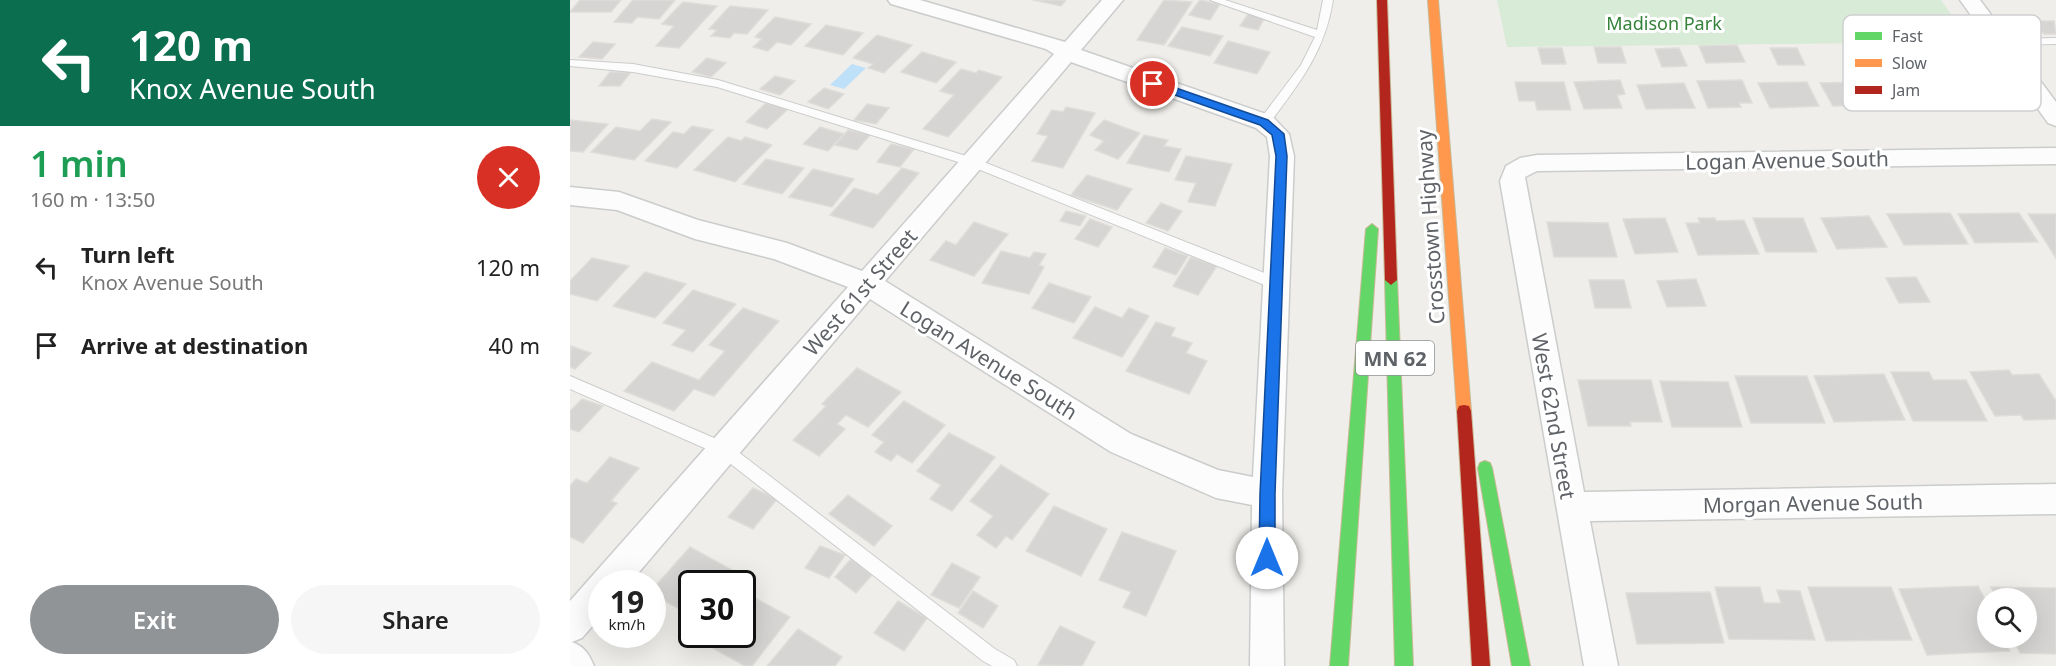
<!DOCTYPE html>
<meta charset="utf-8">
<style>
:root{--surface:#fff;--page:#f6f6f6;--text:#222;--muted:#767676;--accent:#919496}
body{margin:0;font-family:"Noto Sans",sans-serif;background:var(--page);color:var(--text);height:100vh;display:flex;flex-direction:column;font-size:22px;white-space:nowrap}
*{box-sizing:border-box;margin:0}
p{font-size:20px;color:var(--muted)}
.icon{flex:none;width:33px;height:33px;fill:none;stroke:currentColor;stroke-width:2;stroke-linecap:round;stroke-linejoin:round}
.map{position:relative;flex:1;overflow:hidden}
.sheet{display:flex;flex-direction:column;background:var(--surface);width:570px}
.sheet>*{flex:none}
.banner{background:#0b6e4f;color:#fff;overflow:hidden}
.fabs{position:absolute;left:1407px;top:588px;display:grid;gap:12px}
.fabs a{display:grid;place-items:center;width:60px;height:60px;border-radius:50%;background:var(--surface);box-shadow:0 6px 24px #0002;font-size:30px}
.speed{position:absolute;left:18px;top:570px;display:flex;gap:12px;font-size:30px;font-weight:700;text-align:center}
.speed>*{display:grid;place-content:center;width:78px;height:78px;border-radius:50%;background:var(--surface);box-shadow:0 6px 24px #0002;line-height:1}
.speed small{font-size:15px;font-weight:400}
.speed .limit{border:3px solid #111;border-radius:9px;background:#fff;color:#111}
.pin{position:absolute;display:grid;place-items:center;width:51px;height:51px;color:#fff;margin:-26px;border:3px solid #fff;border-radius:50%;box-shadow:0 2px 6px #0007}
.me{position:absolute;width:66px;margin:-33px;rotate:0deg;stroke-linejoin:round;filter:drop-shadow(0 0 4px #0008)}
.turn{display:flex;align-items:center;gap:21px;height:126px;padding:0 30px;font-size:27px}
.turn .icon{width:78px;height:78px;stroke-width:2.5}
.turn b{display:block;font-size:42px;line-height:51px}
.round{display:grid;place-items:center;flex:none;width:63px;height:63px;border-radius:32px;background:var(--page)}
.head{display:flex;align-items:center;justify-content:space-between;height:102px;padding:0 30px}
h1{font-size:36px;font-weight:600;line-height:45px;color:#1e9e55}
.action{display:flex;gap:12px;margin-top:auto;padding:12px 30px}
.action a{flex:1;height:69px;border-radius:36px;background:var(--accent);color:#fff;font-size:24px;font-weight:600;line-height:69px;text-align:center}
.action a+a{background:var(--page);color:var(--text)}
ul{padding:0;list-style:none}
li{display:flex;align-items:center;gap:18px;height:78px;padding:0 30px}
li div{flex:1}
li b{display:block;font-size:22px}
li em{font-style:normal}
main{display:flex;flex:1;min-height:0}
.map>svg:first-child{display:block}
.green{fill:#d8ebd6}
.water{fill:#bfe0f9}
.building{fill:#d6d5d3;stroke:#deddd9;stroke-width:1.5}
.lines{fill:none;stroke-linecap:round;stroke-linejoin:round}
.lane-casing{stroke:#cbcccc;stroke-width:2}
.street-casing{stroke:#cbcccc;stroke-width:3}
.fast-casing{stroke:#c8b996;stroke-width:2}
.slow-casing{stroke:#c8b996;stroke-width:2}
.jam-casing{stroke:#c8b996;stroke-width:2}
.lane{fill:#fdfcfc;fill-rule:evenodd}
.street{fill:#fdfcfc;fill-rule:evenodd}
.fast{fill:#63d668;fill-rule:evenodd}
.slow{fill:#ff974d;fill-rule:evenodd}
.jam{fill:#b3261e;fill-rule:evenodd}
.route{fill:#1a73e8;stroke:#114b97;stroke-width:1.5}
.labels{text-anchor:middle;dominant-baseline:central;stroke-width:6;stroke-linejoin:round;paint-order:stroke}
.far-park-label{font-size:18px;fill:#348238;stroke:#fff}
.shield{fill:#fff;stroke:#8f9295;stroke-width:1.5}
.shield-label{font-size:20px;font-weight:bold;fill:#5f6368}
.street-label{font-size:21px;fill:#5f6368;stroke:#fff}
.key{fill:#fff;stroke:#cfd0d2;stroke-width:1.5}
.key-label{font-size:16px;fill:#5f6368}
</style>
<main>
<section class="sheet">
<div class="banner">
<div class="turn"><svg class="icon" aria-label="left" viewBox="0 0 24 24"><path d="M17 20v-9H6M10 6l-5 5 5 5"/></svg><div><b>120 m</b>Knox Avenue South</div></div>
</div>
<div class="head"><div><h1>1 min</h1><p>160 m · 13:50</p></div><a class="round" style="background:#d93025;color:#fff"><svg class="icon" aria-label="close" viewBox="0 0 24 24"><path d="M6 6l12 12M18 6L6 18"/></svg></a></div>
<ul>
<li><svg class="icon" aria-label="left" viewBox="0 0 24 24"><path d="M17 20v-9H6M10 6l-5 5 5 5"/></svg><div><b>Turn left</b><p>Knox Avenue South</p></div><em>120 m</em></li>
<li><svg class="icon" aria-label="arrive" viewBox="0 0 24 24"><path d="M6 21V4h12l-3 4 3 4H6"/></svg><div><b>Arrive at destination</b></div><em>40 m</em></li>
</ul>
<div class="action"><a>Exit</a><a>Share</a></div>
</section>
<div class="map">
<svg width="1486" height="666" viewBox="0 0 1486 666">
<rect width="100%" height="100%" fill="#efeeea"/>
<!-- green -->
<path class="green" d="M927,0h444l30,42 -464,5z"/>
<!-- water -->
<path class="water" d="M282,64l14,4 -22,21 -14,-4z"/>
<!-- building -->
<g class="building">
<path d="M10,0h41l-10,12h-41z"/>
<path d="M63,0h42l-16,19 -22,-2 -5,6 -18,-1z"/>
<path d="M463,0h33l-5,6z"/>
<path d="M594,0l28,2 -28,43 -27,-5z"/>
<path d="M630,0l20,4 -10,16 -21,-5z"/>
<path d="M113,2l34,4 -38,42 -23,-2 18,-20 -12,-2z"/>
<path d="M160,6l38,4 -21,24 -13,-1 -4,5 -19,-2 6,-6 -8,-1z"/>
<path d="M678,14l17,3 -7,13 -18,-4z"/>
<path d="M205,17l36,7 -20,21 -14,-3 -9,9 -15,-4 9,-8 -7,-2z"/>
<path d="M1463,21h21l2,13h-12z"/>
<path d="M256,25l37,8 -20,22 -38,-9z"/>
<path d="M612,27l41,9 -13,20 -42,-10z"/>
<path d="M307,35l35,10 -28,28 -16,-5 5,-4 -20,-6z"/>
<path d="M658,41l42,11 -13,22 -43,-11z"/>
<path d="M23,42l22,2 -13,15 -23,-2z"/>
<path d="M1167,45l8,17 -39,1 -7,-17z"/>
<path d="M1024,47h27l5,16h-28z"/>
<path d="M968,48h24l4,16h-24z"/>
<path d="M1109,48l8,18 -25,1 -7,-18z"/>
<path d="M1200,48h27l8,17h-27z"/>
<path d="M352,52l34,10 -20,21 -35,-11z"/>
<path d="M137,58l19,5 -15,14 -19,-5z"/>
<path d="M391,69l15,4 3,-3 23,7 -54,60 -25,-8 31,-34 -14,-4z"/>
<path d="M40,72h21l-11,14h-21z"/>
<path d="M205,76l20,5 -15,14 -20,-6z"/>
<path d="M1050,80l5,14 -8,1 5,13 -38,1 -10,-27z"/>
<path d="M1172,80l10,23h-13l2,4 -33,1 -11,-27z"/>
<path d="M945,82h49l7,28h-34l-2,-9h-16z"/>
<path d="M1237,82l12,24 -49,2 -12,-25z"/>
<path d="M1305,82l14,23 -56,1 -13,-23z"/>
<path d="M1114,83l11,25 -49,1 -9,-24z"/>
<path d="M254,88l20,6 -16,15 -20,-7z"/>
<path d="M196,103l22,6 -21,20 -21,-7z"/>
<path d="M297,104l22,4 -13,16 -22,-4z"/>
<path d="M496,107l29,6 -32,55 -31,-7 16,-25 -11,-2 15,-24 11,2z"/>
<path d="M82,119l19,3 -37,38 -43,-8 25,-25 24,4z"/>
<path d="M0,120l38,4 -25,28 -13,-1z"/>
<path d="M534,120l36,13 -22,26 -23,-9 9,-9 -14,-6z"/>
<path d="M122,126l21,4 -36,38 -32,-7 28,-29 11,2z"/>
<path d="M250,127l24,7 -16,17 -25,-7z"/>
<path d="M278,130l22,5 -13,15 -22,-5z"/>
<path d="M574,135l24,5 -4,6 17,3 -12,23 -42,-9z"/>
<path d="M158,137l13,4 4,-4 27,8 -37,37 -41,-12z"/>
<path d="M321,144l23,5 -14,18 -23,-5z"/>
<path d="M616,156l46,8 -17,42 -27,-4 8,-19 -21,-3z"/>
<path d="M196,159l38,9 -22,26 -39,-10z"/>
<path d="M332,168l17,5 -46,55 -43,-13 24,-27 24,7z"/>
<path d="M243,169l41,10 -22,28 -43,-10z"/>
<path d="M517,175l45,14 -15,21 -46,-15z"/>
<path d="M591,203l21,8 -14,20 -22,-8z"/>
<path d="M496,211l20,5 -6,10 -20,-5z"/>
<path d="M1380,213l18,31 -64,1 -17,-31z"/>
<path d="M1449,213l19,29 -63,1 -17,-29z"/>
<path d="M1458,214h28v44z"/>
<path d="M1299,216l18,31 -50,2 -16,-31z"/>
<path d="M1095,218l13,34 -43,2 -12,-35z"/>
<path d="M1128,218h17l1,3 28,-1 15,34 -61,1 -12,-32h14z"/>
<path d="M1183,218h50l14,34h-51z"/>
<path d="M520,219l22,8 -14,20 -23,-8z"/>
<path d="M404,222l34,12 -34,42 -44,-16 16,-19 10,4z"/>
<path d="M977,222l61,1 9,34h-63z"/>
<path d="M595,248l23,8 -12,19 -23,-8z"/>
<path d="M431,251l29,7 4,-6 12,2 -7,11 5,2 -15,27 -47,-11z"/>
<path d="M621,257l26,9 -19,29 -25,-9z"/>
<path d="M22,258l37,8 -32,35 -27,-7v-13z"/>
<path d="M75,272l41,12 -31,34 -42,-12z"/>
<path d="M1346,277l14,25 -31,1 -13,-25z"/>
<path d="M1126,279l10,27 -39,1 -10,-26z"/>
<path d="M1019,280h35l7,28h-36z"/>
<path d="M479,283l42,14 -17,26 -42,-15z"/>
<path d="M123,290l43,14 -43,48 -21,-7 14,-15 -23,-7z"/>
<path d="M525,307l27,11 7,-10 20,8 -27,41 -49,-19z"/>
<path d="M173,308l36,13 -65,75 -20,-7 -20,22 -50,-20 28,-29 47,18 26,-29 -16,-6z"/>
<path d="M586,322l19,6 -4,8 21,7 -6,10 21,8 -18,33 -63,-23z"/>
<path d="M1,346l20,7 -16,16 -5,-2z"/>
<path d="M287,368l44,24 -33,35 -22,-12 -9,9 8,5 -26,27 -26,-16 33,-34 -4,-2z"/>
<path d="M1439,370l3,5 27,-1 17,27v18l-32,1 -3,-5 -26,1 -25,-44z"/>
<path d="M1321,372h38l4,8h33l21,41h-74z"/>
<path d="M1314,374l21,46 -71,2 -20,-46z"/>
<path d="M1165,376h72l18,47h-74z"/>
<path d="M1008,380h73l11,42h-32l1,4h-43z"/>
<path d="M1090,381l68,1 14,45h-70z"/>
<path d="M12,399l21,7 -24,26 -9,-3v-18z"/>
<path d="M334,401l41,24 -33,38 -15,-9 -6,7 -16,-9 9,-10 -12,-7z"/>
<path d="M379,433l46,24 -43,54 -22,-12 11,-14 -24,-14z"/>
<path d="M40,457l29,11 -28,33 6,2 -34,40 -13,-6v-51l6,-7 11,4z"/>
<path d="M431,465l48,29 -37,46 -6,-4 -10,12 -19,-13 16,-19 -23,-15z"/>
<path d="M183,488l24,11 -24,30 -25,-12z"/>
<path d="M278,495l44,31 -18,20 -45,-32z"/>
<path d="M484,506l53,23 -26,47 -55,-25z"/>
<path d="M552,532l54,19 -30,65 -23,-9 8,-15 -32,-12z"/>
<path d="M250,546l25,9 -16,23 -24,-10z"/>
<path d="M120,547l49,27 -8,10h-39v32l-40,-22v-4z"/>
<path d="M281,559l21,16 -16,18 -21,-16z"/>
<path d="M382,563l28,14 -21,31 -28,-13z"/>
<path d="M1408,586l10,19v33h15l7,13 -83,4 -28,-66z"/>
<path d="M1145,587h45l4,16h17l-4,-13 23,1 15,49 -86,-1z"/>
<path d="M1238,587h83l21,53 -86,1z"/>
<path d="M1421,587l65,1v66l-36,-1 -7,-15h13v-40h-30z"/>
<path d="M172,591l48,26 -38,49h-7l-45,-25 5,-7h37z"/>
<path d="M403,591l25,15 -15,22 -25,-15z"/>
<path d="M1140,592l14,51 -87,1 -11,-51z"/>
<path d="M328,601l29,17 -23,33 -30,-18z"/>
<path d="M490,626l35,16 -13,24 -44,-1z"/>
<path d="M228,629l44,28 -7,9h-68z"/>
</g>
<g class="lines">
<!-- lane casing -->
<g class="lane-casing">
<g id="lane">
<path d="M640,0h15l92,30 6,-30h10c-8,52 -34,84 -65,125l-4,1 -6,-4 43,-57 14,-28z"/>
<path d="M1486,38v6l-55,1 -5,-3 5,-3z"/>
<path d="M0,60l63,4 85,16 258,79 306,121 1,4 -6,5 -5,-1 -304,-123 -251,-78 -84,-15 -63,-6z"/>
<path d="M0,376l158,68 267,205 19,11 3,6h-25l-9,-5 -265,-207 -148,-65z"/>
</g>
</g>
<!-- street casing -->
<g class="street-casing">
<g id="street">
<path d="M318,0h32l145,42 37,-42h21l-42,50 191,66 17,18 5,22 -12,338 2,172h-34l2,-161 -36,-7 -105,-46 -241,-153 -241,285h-27v31l-20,23 -10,4c13,5 17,12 22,24h-24v-65l278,-314 -74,-28 -79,-20 -78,-29 -47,-5v-18l49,5 79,28 89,23 75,28 192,-217 -8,-5 -155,-45zM501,62l185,66 11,9 3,19 -17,321 -35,-7 -87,-36 -246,-153z"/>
<path d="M1390,0h20l76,102v24l-8,-3z"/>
<path d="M1486,148v16l-519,7 -12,6 59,315 472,-8v30l-466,7 28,145h-34l-84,-485 6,-15 14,-8 17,-3z"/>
</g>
</g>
<!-- fast casing -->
<g class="fast-casing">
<g id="fast">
<path d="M802,224l6,5 -30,437h-18l36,-437z"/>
<path d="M821,275l6,5 16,386h-18l-10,-386z"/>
<path d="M915,461l5,2 2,5 38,198h-18l-34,-198 2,-5z"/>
</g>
</g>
<!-- slow casing -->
<g class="slow-casing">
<path id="slow" d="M858,0h10l33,411 -2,5 -5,1 -5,-1 -2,-5z"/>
</g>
<!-- jam casing -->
<g class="jam-casing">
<g id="jam">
<path d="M807,0h10l10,280 -6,5 -6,-5z"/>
<path d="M894,405l5,1 2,5 19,255h-18l-15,-255 2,-5z"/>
</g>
</g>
<!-- lane -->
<use href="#lane" class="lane"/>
<!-- street -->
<use href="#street" class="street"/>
<!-- fast -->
<use href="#fast" class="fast"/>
<!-- slow -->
<use href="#slow" class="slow"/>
<!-- jam -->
<use href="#jam" class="jam"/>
</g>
<!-- route -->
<path class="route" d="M583,80l115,40 16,14 3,22 -12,338v64l-2,6 -6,2 -6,-2 -2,-6 1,-64 16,-338 -4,-21 -12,-10 -111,-39 -1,-2z"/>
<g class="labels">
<!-- far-park labels -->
<g class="far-park-label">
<text x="1094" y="23">Madison Park</text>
</g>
<!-- shield labels -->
<rect class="shield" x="786" y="341" width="78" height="34" rx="4.5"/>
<g class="shield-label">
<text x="825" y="358">MN 62</text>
</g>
<!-- street labels -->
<g class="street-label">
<text transform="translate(1217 160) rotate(-1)">Logan Avenue South</text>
<text transform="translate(860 227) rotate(-94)">Crosstown Highway</text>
<text transform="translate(290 292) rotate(-49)">West 61st Street</text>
<text transform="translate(419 360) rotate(32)">Logan Avenue South</text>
<text transform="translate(984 416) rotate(80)">West 62nd Street</text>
<text transform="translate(1243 503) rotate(-1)">Morgan Avenue South</text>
</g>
</g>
<!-- legend -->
<rect x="1273" y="15" width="198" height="96" rx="9" class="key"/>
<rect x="1285" y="32" width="27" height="8" fill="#63d668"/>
<rect x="1285" y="59" width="27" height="8" fill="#ff974d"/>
<rect x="1285" y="86" width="27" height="8" fill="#b3261e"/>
<g class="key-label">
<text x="1322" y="42">Fast</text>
<text x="1322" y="69">Slow</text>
<text x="1322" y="96">Jam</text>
</g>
</svg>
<div class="fabs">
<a><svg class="icon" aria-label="search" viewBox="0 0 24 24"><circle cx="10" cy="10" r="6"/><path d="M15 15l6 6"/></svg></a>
</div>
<div class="speed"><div>19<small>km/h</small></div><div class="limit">30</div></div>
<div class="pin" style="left:583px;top:84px;background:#d93025"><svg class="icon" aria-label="arrive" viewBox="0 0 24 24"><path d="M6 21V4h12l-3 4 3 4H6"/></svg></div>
<svg class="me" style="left:697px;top:558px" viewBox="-20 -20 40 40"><circle r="19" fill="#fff"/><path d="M0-13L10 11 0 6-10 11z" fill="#1a73e8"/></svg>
</div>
</main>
